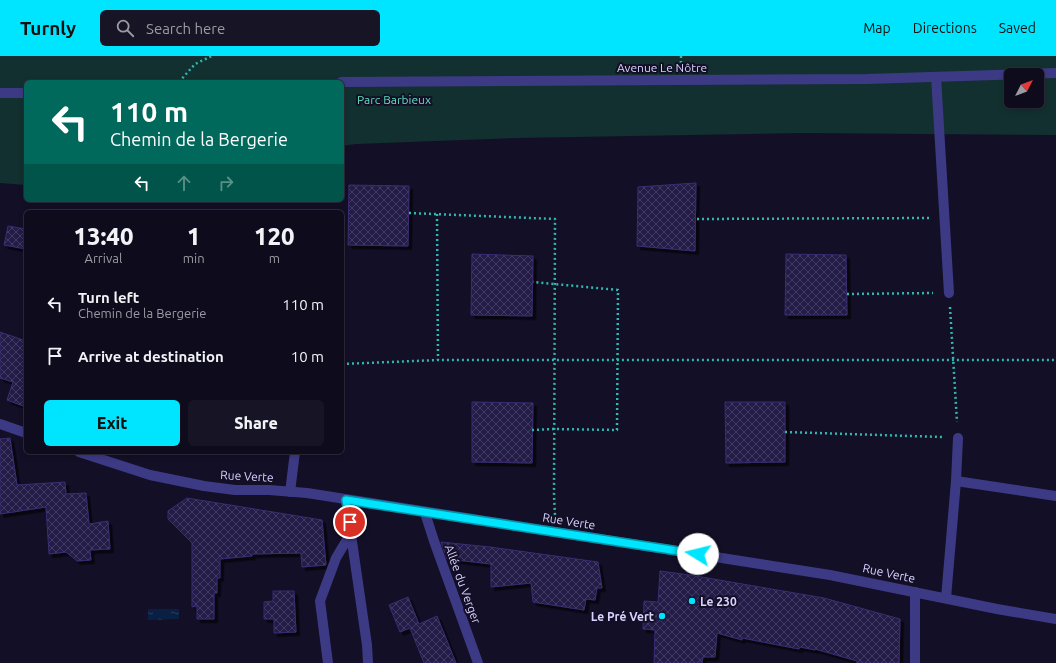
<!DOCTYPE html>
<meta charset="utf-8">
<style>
:root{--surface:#0e0b1c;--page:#171425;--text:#f1f3f6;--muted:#9b9ba3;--line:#2e2b3b;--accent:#00e5ff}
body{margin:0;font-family:Ubuntu,sans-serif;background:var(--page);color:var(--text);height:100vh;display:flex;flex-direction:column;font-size:15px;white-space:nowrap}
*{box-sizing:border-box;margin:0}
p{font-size:13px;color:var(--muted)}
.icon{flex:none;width:22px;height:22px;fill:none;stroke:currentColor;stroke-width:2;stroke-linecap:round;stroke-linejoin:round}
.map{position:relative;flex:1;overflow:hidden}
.panel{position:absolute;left:24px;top:154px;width:320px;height:244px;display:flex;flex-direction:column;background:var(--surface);border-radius:6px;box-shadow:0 2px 6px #0003,0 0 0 1px var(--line)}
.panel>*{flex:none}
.banner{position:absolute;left:24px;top:24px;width:320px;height:122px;border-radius:6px;box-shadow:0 2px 6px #0003,0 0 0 1px var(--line);background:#00695c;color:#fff;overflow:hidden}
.needle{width:26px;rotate:48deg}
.fabs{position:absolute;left:1004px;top:12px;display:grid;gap:8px}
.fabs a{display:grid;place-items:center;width:40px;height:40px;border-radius:6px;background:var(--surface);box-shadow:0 2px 6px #0003,0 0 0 1px var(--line);font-size:20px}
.pin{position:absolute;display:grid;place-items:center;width:34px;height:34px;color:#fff;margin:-17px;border:2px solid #fff;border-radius:50%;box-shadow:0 1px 4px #0007}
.me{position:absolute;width:44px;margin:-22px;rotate:279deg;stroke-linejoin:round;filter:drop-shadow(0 0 3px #0008)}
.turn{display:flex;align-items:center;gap:14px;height:84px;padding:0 20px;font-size:18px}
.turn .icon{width:52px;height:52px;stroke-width:2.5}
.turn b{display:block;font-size:28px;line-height:34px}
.lanes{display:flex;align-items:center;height:38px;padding:0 20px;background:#0003;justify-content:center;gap:20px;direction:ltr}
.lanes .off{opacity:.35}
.eta{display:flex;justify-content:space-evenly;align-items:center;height:68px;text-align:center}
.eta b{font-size:24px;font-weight:800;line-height:28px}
.action{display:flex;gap:8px;margin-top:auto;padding:8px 20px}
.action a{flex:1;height:46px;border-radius:6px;background:var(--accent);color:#111;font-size:16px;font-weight:800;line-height:46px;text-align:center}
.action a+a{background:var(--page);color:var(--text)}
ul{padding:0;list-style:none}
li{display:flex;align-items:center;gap:12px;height:52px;padding:0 20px}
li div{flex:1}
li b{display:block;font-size:15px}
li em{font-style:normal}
header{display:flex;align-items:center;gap:24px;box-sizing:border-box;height:56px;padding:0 20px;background:var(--accent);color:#111}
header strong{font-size:19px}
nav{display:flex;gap:22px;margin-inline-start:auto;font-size:14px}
.search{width:280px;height:36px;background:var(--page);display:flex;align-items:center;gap:10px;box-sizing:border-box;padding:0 14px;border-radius:6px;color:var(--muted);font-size:15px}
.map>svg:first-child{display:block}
.green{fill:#12302f;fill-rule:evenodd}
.water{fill:url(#water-ripples)}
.building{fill:url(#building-cross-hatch);stroke:#3b2d73;filter:url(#shadow)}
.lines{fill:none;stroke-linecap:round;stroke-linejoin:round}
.path{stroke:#2fb8b0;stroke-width:2.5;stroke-dasharray:2 3;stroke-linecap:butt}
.service{stroke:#3d3a85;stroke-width:10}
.minor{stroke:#3d3a85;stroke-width:10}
.tertiary{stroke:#3d3a85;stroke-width:10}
.route-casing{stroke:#0095a6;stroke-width:10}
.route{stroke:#00e5ff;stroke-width:7}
.poi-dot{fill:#00e5ff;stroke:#130f26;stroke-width:1.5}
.labels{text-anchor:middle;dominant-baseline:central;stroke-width:4;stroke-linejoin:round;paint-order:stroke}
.street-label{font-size:12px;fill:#d9d4ff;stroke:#130f26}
.park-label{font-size:12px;fill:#5fe0c0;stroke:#130f26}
.poi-label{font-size:12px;font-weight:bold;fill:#d9d4ff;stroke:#130f26;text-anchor:start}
</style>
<header>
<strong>Turnly</strong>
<div class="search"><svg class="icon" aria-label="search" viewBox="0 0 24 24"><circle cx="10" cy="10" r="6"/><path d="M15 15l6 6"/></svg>Search here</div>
<nav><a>Map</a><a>Directions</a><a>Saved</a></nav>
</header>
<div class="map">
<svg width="1056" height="607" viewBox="0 0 1056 607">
<defs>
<pattern id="water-ripples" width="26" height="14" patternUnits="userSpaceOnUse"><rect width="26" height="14" fill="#0a1f44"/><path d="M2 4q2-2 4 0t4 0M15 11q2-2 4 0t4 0" fill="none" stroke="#2d3f60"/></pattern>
<pattern id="building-cross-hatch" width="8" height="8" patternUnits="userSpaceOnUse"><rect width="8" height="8" fill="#241b47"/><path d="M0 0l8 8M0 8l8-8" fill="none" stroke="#433b63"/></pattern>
<filter id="shadow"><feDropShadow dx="3.5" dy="3.5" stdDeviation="0" flood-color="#0009"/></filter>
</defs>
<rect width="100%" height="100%" fill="#130f26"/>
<!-- green -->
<path class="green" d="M0,0h1056v79l-252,-2 -286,5 -162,6 -14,2v-64h-316v103l-26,-2zM1011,19h26v26h-26z"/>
<!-- water -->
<path class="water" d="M148,553h31v10l-31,1z"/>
<!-- building -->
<g class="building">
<path d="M696,127l-1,68 -58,-5 1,-59z"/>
<path d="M349,129l60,1 -1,60 -60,-1z"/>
<path d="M8,170l18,3v20l-22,-4z"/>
<path d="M472,198l61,2 -1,60 -61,-1z"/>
<path d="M786,198l60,1 1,60h-62z"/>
<path d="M0,276l26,9v66l-19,-7 6,-18 -13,-4z"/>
<path d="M472,346l61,1 -1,60 -60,-1z"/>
<path d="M725,346h60v60l-59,1z"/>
<path d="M10,382l7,47 48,-3 1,12 20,-1 3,31 19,-3 2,28 -20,1 1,10 -14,1 -11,-9 -17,2 -3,-47 -46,7v-75z"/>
<path d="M187,442l135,22 4,45 -24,2 -1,-14 -49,1v2l-32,3v19h-3v15h-3v26h-17v-13l-5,1v-64l-24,-24v-8z"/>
<path d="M441,486l49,5 108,15 4,26h-5l-2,12 -9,-1 -2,11 -51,-8 -2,-19 -40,4v-23l-44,-5z"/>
<path d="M660,515l30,4 134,23 76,21 -1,44h-42v-2l-42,-12v1l-15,-3 -1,2 -57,-11v2l-25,-7 -2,24h-12l-1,6h-48l1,-33 -12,-1 1,-28 14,1z"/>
<path d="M273,535h21l2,41 -22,1v-14h-10v-17l9,-1z"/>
<path d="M408,541l11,27 18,-8 19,47h-32l-14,-35 -10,4 -11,-27z"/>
</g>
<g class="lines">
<!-- path -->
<g class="path">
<path d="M681,7v-7"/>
<path d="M179,26l16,-18 17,-8"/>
<path d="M409,157l146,6 -1,276 1,21"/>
<path d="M437,158l1,146"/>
<path d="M697,163l232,-1"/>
<path d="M847,238l86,-1"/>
<path d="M950,251l7,115"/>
<path d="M342,308l96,-4h618"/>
<path d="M532,374l22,-1 63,1 1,-140 -85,-8"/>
<path d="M785,376l157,5"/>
</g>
<!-- service -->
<g class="service">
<path d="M936,21l13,216"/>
<path d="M956,425l100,15"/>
<path d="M290,436l5,-40"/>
<path d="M946,542l10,-117 2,-43"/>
</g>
<!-- minor -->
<g class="minor">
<path d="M341,26l526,-3 189,-6"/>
<path d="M0,37h26"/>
<path d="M346,444l21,145 1,18"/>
<path d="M425,457l9,28 44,122"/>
<path d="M915,536v71"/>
<path d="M328,607l-8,-62 16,-43 15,-25"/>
</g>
<!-- tertiary -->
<g class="tertiary">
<path d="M0,368l26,9"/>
<path d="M79,396l71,23 54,11 31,4h34l38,3 523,82 167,34 59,10"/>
</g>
</g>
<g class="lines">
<!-- route casing -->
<g class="route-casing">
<path id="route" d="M350,466l-4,-22 352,54"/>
</g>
<!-- route -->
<use href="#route" class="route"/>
</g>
<!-- markers -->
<g class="poi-dot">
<circle cx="692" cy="545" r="4"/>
<circle cx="662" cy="560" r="4"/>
</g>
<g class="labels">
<!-- street labels -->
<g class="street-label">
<text x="662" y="11">Avenue Le Nôtre</text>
<text transform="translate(247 420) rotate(3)">Rue Verte</text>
<text transform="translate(569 465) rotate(9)">Rue Verte</text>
<text transform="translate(889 517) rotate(12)">Rue Verte</text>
<text transform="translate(463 528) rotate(70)">Allée du Verger</text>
</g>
<!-- park labels -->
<g class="park-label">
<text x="394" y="43">Parc Barbieux</text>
</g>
<!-- poi labels -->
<g class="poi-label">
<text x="700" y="545">Le 230</text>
<text x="654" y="560" text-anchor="end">Le Pré Vert</text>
</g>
</g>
</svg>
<div class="fabs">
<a><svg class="needle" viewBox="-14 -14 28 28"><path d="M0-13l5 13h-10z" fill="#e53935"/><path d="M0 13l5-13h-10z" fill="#9b9ba3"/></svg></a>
</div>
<div class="pin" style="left:350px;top:466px;background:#d93025"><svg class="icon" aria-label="arrive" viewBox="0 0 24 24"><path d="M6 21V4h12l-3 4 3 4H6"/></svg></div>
<svg class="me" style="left:698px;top:498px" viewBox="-20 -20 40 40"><circle r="19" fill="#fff"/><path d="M0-13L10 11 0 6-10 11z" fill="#00e5ff"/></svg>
<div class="banner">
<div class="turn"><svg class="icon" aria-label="left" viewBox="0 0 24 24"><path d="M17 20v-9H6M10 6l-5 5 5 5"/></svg><div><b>110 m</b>Chemin de la Bergerie</div></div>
<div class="lanes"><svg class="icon" aria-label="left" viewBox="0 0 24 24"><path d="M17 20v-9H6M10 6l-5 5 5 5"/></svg><svg class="icon off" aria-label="ahead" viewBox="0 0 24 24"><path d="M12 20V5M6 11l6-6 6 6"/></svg><svg class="icon off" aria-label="right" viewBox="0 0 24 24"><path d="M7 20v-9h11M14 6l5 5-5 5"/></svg></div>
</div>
<section class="panel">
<div class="eta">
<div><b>13:40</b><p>Arrival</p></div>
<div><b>1</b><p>min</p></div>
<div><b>120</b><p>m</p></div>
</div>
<ul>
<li><svg class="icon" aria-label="left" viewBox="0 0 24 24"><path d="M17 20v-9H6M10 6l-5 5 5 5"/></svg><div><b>Turn left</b><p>Chemin de la Bergerie</p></div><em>110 m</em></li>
<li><svg class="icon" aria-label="arrive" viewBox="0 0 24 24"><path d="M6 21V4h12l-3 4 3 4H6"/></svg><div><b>Arrive at destination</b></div><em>10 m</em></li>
</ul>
<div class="action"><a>Exit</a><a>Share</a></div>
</section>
</div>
